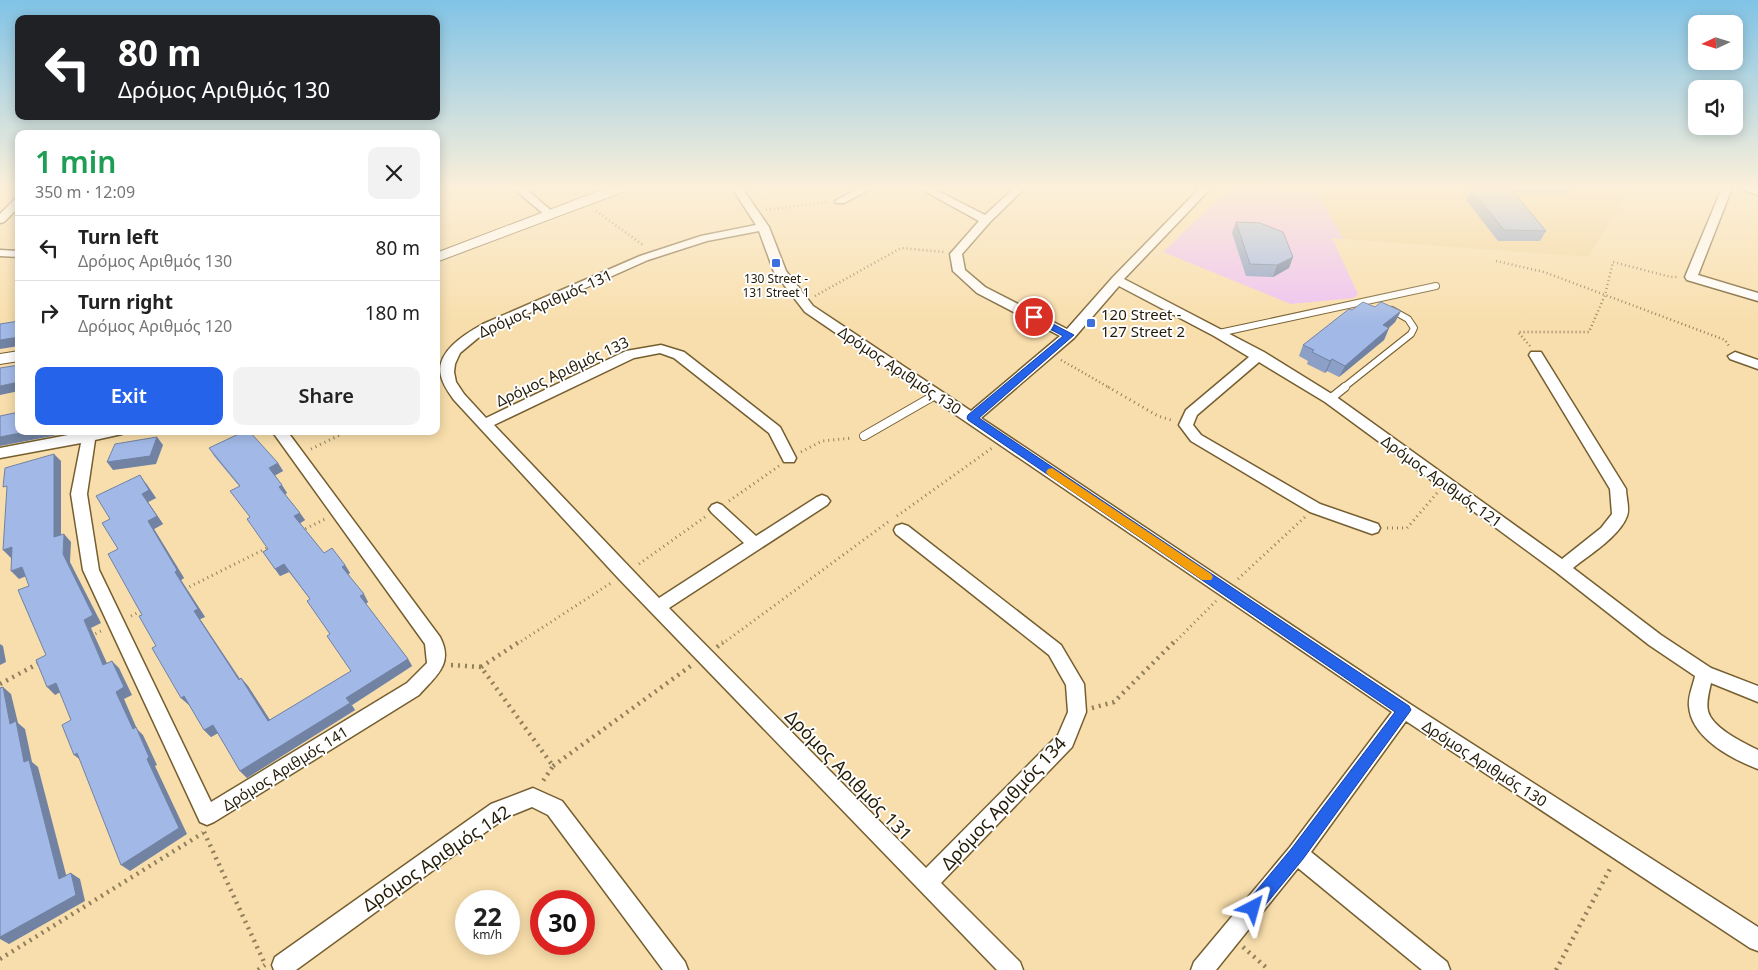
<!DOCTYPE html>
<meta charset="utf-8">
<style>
:root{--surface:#fff;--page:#f2f2f2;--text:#222;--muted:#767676;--line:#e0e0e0;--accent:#2563eb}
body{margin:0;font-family:"Noto Sans",sans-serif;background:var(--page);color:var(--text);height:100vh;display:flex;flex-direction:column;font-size:19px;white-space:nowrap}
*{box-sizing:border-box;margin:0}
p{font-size:16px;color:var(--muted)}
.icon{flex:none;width:28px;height:28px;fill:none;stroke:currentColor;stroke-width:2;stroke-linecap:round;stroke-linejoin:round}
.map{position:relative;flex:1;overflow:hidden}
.sheet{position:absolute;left:15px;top:130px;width:425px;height:305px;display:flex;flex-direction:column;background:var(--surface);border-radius:10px;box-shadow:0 2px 12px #0003}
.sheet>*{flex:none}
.top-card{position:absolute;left:15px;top:15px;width:425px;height:105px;border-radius:10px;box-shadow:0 2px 12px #0003;background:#202124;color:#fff;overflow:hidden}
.needle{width:32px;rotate:266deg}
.buttons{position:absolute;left:1688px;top:15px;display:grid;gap:10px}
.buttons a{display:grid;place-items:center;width:55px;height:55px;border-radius:10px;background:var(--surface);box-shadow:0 2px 12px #0003;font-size:25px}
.speed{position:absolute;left:455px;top:890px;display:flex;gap:10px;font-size:25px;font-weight:700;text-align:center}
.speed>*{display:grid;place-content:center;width:65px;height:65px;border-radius:50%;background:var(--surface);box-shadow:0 2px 12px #0003;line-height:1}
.speed small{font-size:12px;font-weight:400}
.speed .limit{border:8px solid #d22;background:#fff;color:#111}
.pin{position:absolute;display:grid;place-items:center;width:42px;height:42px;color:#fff;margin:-21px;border:2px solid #fff;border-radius:50%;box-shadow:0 1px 5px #0007}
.me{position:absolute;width:55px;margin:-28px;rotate:39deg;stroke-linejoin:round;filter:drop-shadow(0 0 4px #0008)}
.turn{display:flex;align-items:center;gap:18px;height:105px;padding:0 20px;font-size:22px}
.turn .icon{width:65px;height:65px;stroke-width:2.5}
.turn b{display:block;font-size:35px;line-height:42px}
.round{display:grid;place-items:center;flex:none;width:52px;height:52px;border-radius:10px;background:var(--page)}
.summary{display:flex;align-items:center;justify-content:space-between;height:85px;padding:0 20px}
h1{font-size:30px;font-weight:600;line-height:38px;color:#1e9e55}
.button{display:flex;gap:10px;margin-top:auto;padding:10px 20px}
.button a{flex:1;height:58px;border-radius:10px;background:var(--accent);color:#fff;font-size:20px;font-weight:600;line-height:58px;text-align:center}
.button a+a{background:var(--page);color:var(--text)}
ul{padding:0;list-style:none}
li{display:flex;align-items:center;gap:15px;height:65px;padding:0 20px;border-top:1px solid var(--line)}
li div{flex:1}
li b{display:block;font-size:19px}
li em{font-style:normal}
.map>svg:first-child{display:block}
.built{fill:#f2d59b}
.green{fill:#eec2f2}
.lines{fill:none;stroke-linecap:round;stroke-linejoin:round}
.service-far1-casing{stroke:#755e30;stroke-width:8}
.service-casing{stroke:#755e30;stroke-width:10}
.minor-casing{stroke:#755e30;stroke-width:3}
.tertiary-casing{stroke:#755e30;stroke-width:2}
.path-far2{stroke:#907f5b;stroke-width:2.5;stroke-dasharray:1 3;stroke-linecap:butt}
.path-far1{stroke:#907f5b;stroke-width:3;stroke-dasharray:1 4;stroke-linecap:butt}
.path{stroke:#907f5b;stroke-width:4.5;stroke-dasharray:2 5;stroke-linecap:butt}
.service-far1{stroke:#fff;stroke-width:6}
.service{stroke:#fff;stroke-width:8}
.minor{fill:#fff;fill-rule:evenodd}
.tertiary{fill:#fff;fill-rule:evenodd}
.wall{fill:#8b9fc7}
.shaded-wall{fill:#7182a2}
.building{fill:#a2b9e7;stroke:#7182a2}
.route{fill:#2563eb;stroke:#184099}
.slow{fill:#f59e0b}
.poi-dot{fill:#3d6fdf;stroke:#fff;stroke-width:2}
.labels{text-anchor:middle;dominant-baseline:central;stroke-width:4;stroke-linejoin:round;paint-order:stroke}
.far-poi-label{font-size:12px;fill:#241b07;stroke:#fff}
.street-label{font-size:15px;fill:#241b07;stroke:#fff}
.poi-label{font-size:15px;fill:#241b07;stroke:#fff;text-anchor:start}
.near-street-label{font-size:18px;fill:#241b07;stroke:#fff}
</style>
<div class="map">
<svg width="1758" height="970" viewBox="0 0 1758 970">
<rect width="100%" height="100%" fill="#f8deac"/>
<!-- built -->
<path class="built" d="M1315,188h316l-43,69 -245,-18z"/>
<!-- green -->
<path class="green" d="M1226,188h89l28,51 -11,-1 26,56 -4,4 -63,6 -128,-52 64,-61z"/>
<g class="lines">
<!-- service-far1 casing -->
<g class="service-far1-casing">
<g id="service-far1">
<path d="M1219,333l217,-47"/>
<path d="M1343,388l68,-54 3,-6 -6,-9 -16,-9"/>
</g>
</g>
<!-- service casing -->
<g class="service-casing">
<g id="service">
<path d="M1330,399l15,-12"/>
<path d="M864,436l73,-42"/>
</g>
</g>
<!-- minor casing -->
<g class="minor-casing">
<g id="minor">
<path d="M513,188h12l30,26 -5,3 -4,-1z"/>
<path d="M732,188h10l27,39 17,44 27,35 158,105 89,-75 -83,-43 -24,-22 -3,-17 29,-33 -60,-33h13l53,27 29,-27h11l-35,34 -28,32 3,16 20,17 82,42 46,-52 87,-89h11l-87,91 140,73 71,44 227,163 39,-31 11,-14 -2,-25 -81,-134 2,-3h10l85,137c0,8 4,20 1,27 -7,20 -38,39 -54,52l88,67 50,33 47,18v16l-47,-19c-2,9 -5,19 -3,28 4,17 36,32 50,39v19c-26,-10 -67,-31 -69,-63 -1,-10 4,-20 6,-30l-46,-31 -93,-73 -231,-170 -66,-40 -62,53 -4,10 8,10 119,69 58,20 2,4 -2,4 -6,2 -62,-22 -119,-71 -12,-16 7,-15 63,-53 -35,-21 -95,-50 -45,52 -93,80 429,286 348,223v24l-8,-3 -344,-227 -95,131 136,110 3,8h-28l-124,-102 -82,102h-25l3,-8 96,-115 102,-135 -587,-400 -31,-40 -15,-41 -52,10 -59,19 -157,70 -13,8 -18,15 -5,11 -1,8 2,10 8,12 22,24 140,-67 35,-6 23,7 96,75 16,31 -2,4h-10l-15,-29 -95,-75 -14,-5 -26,5 -140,67 165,173 85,-55 -32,-30 -3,-4 3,-4 5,-2 5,2 34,31 61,-39 5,-2 5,2 3,4 -3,4 -158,103 257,260 132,-133 10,-23 -2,-27 -17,-30 -153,-121 -2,-4 2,-4 6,-2 6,2 153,119 23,39 2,28 -14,35 -131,136 79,79 3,8h-26l-378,-391 -165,-179c-5,-7 -11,-15 -13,-24 -6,-24 24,-42 42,-52l157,-68 61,-20 55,-11z"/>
<path d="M859,188h14l-29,15h-8l-1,-2z"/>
<path d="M1722,188h10l-34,87 60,18v8l-71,-21 -2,-3z"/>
<path d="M1742,188h16v7l-15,-5z"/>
<path d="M19,198v9l-15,15 -4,1v-9l15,-15z"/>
<path d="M0,250l19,1v6l-19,-1z"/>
<path d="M1735,352l23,8v9l-28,-10 -2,-3z"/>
<path d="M89,431h35l-2,3 -27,6 -8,54 12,76 112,232 196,-119 20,-20 -2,-19 -153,-213h15l153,206c14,27 -4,39 -21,58l-205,127 -7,3 -7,-3 -117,-252 -12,-76 10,-51 -81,15v-10z"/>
<path d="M533,788l29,13 123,161 3,8h-25l-115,-155 -16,-8 -27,11 -209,152h-22l-2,-5 3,-8 216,-153z"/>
</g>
</g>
<!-- tertiary casing -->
<g class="tertiary-casing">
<g id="tertiary">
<path d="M607,188h19l-1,3 -189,71v-9z"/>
<path d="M19,351v10l-19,3v-10z"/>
</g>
</g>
<!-- path-far2 -->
<g class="path-far2">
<path d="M766,210l63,-8"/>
<path d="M596,211l47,34"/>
<path d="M1496,261l48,11 181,68 4,6"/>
<path d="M815,296l86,-48 43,4"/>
<path d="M1530,346l-12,-14h71l16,-37 8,-33 58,15h7"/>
<path d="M1061,360l49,28"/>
</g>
<!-- path-far1 -->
<g class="path-far1">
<path d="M1108,387l50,29 13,4"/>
<path d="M311,449l37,-18"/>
<path d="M801,452l21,-11 30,-3"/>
<path d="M729,501l50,-35"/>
<path d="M897,516l95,-68"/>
<path d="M1387,528h20l30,-35"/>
<path d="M301,531l26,-13"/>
<path d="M639,564l66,-47"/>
<path d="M1238,579l67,-62"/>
<path d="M185,589l86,-43"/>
<path d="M131,616l12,-6"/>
<path d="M91,636l12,-6"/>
<path d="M517,644l94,-61"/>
<path d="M722,644l166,-122"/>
<path d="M1173,644l43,-43"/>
</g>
<!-- path -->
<g class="path">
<path d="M717,647l6,-5"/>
<path d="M451,665l30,2 72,99 -12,18"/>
<path d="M481,667l38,-25"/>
<path d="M0,684l41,-22"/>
<path d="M1092,708l22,-6 60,-60"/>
<path d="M553,766l139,-101"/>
<path d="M204,832l60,130"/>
<path d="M1243,947l26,23"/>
<path d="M0,959l203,-126"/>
<path d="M258,970l7,-5"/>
<path d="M1556,970l55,-103"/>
</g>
<!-- service-far1 -->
<use href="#service-far1" class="service-far1"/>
<!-- service -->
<use href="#service" class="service"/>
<!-- minor -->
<use href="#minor" class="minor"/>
<!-- tertiary -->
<use href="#tertiary" class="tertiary"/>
</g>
<!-- wall -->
<g class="wall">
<path d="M1465,188h107l-3,5h-55l32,38 -6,10h-42l-32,-41 3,-7z"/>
<path d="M1236,222l57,35 -4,11 -16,9 -27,-1 -14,-43z"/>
<path d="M1375,307l26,4 -6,11 -6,6 -5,12 -45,37 -12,-6 -2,2 -18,-9 1,-3 -9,-5 4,-11z"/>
<path d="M209,448l69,15 5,8 -8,4 12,18 -2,1 20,26 -5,3 24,30 21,12 5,8 -2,1 20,28 -2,2 42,55 4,7 -60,39 3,5 -108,68 -7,-7 -22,-38 -7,4 -7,-7 -15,-25 -8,-7 -39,-83 -24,-66 -8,-30 36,-36 10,15 -8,4 15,22 -9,5 30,49 -3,2 24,37 -5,2 40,60 1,-1 7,8 22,34 81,-49 -41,-72 -21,-27 -9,4 -17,-24 5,-3 -18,-32 -11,-31 -25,-30z"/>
</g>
<!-- shaded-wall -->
<g class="shaded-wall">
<path d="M1293,257l-4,11 -16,9 4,-12z"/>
<path d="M1401,311l-6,11 -17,15 5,-12z"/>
<path d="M1389,328l-5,12 -45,37 6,-11z"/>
<path d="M19,337v9l-19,3v-9z"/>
<path d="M1332,359l-5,12 -2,2 5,-12z"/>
<path d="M19,382v9l-19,4v-9z"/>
<path d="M30,431h49l-79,15v-9z"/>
<path d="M157,437l6,8 -7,19 -43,6 -6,-8z"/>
<path d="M54,454l7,7v84l-7,-8z"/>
<path d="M278,463l5,8 -9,5 -5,-8z"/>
<path d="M140,475l16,23 -8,4 15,22 -9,5 30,49 -3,2 24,37 -5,2 45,68 -6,-7 -45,-69 -19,-39 -27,-51 -6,-27z"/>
<path d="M282,485l5,8 -3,2 -5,-8z"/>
<path d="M300,513l5,7 -6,4 -5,-8z"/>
<path d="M64,534l7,8 -1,20 31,61 -10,5 20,44 -8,-7 -19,-45 -21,-66z"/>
<path d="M12,547l8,8 -9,3 -8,-8z"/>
<path d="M284,564l5,8 -9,4 -5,-7z"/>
<path d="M345,565l5,8 -3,2 -5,-8z"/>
<path d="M22,567l7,8 -10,4 -8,-8z"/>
<path d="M364,594l4,8 -3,2 -5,-8z"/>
<path d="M0,644l3,2 3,16 -6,3z"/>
<path d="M408,659l4,7 -60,39 -6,-7z"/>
<path d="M112,661l7,7 13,27 -8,4 13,30 6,6 14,30 -2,1 32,68 -57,37 -9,-6 -5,-173z"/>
<path d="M241,678l7,8 27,42 -7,-7z"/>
<path d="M56,683l8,7 -9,5 -8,-8z"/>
<path d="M3,687l8,7 7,29 7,6 7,33 6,5 31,119 -10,-7 -49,-155z"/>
<path d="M184,696l7,8 -2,1 -8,-7z"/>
<path d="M350,703l5,7 -108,68 -7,-7z"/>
<path d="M213,725l7,7 -9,5 -7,-7z"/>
<path d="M77,753l6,9 -9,-7z"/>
<path d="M71,873l9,6 5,22 -76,43 -9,-5v-2z"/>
</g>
<!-- building -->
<g class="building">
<path d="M1479,188h31l36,43 -42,-1 -33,-41h9z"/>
<path d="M1236,222l24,1 23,9 10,25 -16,8 -27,-1z"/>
<path d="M1363,302l12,5 6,-5 20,9 -18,14 6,3 -44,38 -13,-7 -2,2 -18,-9 2,-2 -11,-5 46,-36 3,1z"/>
<path d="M19,321v16l-19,3v-16z"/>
<path d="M19,365v17l-19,4v-18z"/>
<path d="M19,412v19h11l-30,6v-21z"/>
<path d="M245,431h4l29,32 -9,5 13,17 -3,2 21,26 -6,3 30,37 8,-5 13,17 -3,2 22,27 -4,2 48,63 -62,39 4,5 -110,68 -27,-46 -9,5 -20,-34 -3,2 -29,-50 4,-2 -17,-30 3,-1 -34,-61 10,-5 -16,-26 8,-4 -14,-23 44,-21 9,15 -7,4 15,22 -9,5 29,49 -2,2 23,37 -4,2 45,69 2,-2 27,43 83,-50 -24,-35 3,-2 -23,-33 3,-2 -26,-35 -9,5 -12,-17 5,-3 -21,-30 3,-2 -20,-26 10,-5 -31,-38z"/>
<path d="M157,437l-7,19 -43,6 8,-18z"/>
<path d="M54,454v83l10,-3 -1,20 30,61 -9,5 19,45 9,-4 12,26 -8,5 17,37 3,-2 13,30 -2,2 32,69 -58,37 -44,-112 -3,2 -12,-30 9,-5 -15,-37 -9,4 -11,-27 10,-5 -28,-65 11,-4 -7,-19 -11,4 1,-24 -9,3 4,-64 -4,1 2,-19z"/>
<path d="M3,687l7,37 6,-3 8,41 5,-2 30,119 12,-6 5,22 -76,42v-249z"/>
</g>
<!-- sky -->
<linearGradient id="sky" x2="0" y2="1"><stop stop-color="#80c3e6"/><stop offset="0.58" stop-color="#fcf0da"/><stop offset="1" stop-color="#fcf0da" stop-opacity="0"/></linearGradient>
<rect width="1758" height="324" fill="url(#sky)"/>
<!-- route -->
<path class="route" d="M1034,314l40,21 -95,83 430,288 2,4 -108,149 -45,55 -5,2 -6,-2 -2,-6 2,-6 45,-54 103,-136 -427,-292 -1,-2 1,-3 95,-79 -32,-17 -2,-2z"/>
<!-- slow -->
<path class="slow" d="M1052,468l159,106 2,3 -2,3h-9l-154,-105 -2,-3 2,-3z"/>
<!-- markers -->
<g class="poi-dot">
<rect x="771" y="258" width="10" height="10" rx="2.5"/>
<rect x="1086" y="318" width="10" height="10" rx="2.5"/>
</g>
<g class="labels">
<!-- far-poi labels -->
<g class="far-poi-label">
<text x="776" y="278">130 Street -<tspan x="776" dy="14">131 Street 1</tspan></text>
</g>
<!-- street labels -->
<g class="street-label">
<text transform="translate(545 303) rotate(-24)">Δρόμος Αριθμός 131</text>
<text transform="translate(900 370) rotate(34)">Δρόμος Αριθμός 130</text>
<text transform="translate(562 371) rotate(-25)">Δρόμος Αριθμός 133</text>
<text transform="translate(1442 481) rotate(36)">Δρόμος Αριθμός 121</text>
<text transform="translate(1485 763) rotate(33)">Δρόμος Αριθμός 130</text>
<text transform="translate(285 768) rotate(-32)">Δρόμος Αριθμός 141</text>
</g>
<!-- poi labels -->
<g class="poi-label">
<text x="1101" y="314">120 Street -<tspan x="1101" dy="17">127 Street 2</tspan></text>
</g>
<!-- near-street labels -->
<g class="near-street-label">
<text transform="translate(849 775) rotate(46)">Δρόμος Αριθμός 131</text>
<text transform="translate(1003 803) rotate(-47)">Δρόμος Αριθμός 134</text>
<text transform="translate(436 858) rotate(-34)">Δρόμος Αριθμός 142</text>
</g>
</g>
</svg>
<div class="buttons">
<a><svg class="needle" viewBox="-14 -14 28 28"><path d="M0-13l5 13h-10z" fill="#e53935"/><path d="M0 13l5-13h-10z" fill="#767676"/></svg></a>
<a><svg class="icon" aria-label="sound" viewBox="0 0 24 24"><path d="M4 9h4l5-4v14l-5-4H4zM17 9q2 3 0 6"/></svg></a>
</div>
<div class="speed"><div>22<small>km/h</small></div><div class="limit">30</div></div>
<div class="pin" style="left:1034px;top:317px;background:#d93025"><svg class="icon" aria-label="arrive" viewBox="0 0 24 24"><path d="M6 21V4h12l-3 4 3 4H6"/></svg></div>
<svg class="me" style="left:1253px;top:908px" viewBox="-20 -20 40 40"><path d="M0-17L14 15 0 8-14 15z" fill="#2563eb" stroke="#fff" stroke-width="4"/></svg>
<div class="top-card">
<div class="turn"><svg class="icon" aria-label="left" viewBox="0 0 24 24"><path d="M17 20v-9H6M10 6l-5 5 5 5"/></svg><div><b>80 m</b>Δρόμος Αριθμός 130</div></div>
</div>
<section class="sheet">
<div class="summary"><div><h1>1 min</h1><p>350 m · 12:09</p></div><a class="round"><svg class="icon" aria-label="close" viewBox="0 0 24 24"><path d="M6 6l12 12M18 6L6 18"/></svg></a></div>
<ul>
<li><svg class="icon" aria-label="left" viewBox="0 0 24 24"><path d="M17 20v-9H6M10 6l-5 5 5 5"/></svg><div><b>Turn left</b><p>Δρόμος Αριθμός 130</p></div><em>80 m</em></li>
<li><svg class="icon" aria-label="right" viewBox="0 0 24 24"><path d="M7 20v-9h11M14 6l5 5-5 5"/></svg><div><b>Turn right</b><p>Δρόμος Αριθμός 120</p></div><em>180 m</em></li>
</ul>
<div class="button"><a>Exit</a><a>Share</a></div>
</section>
</div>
